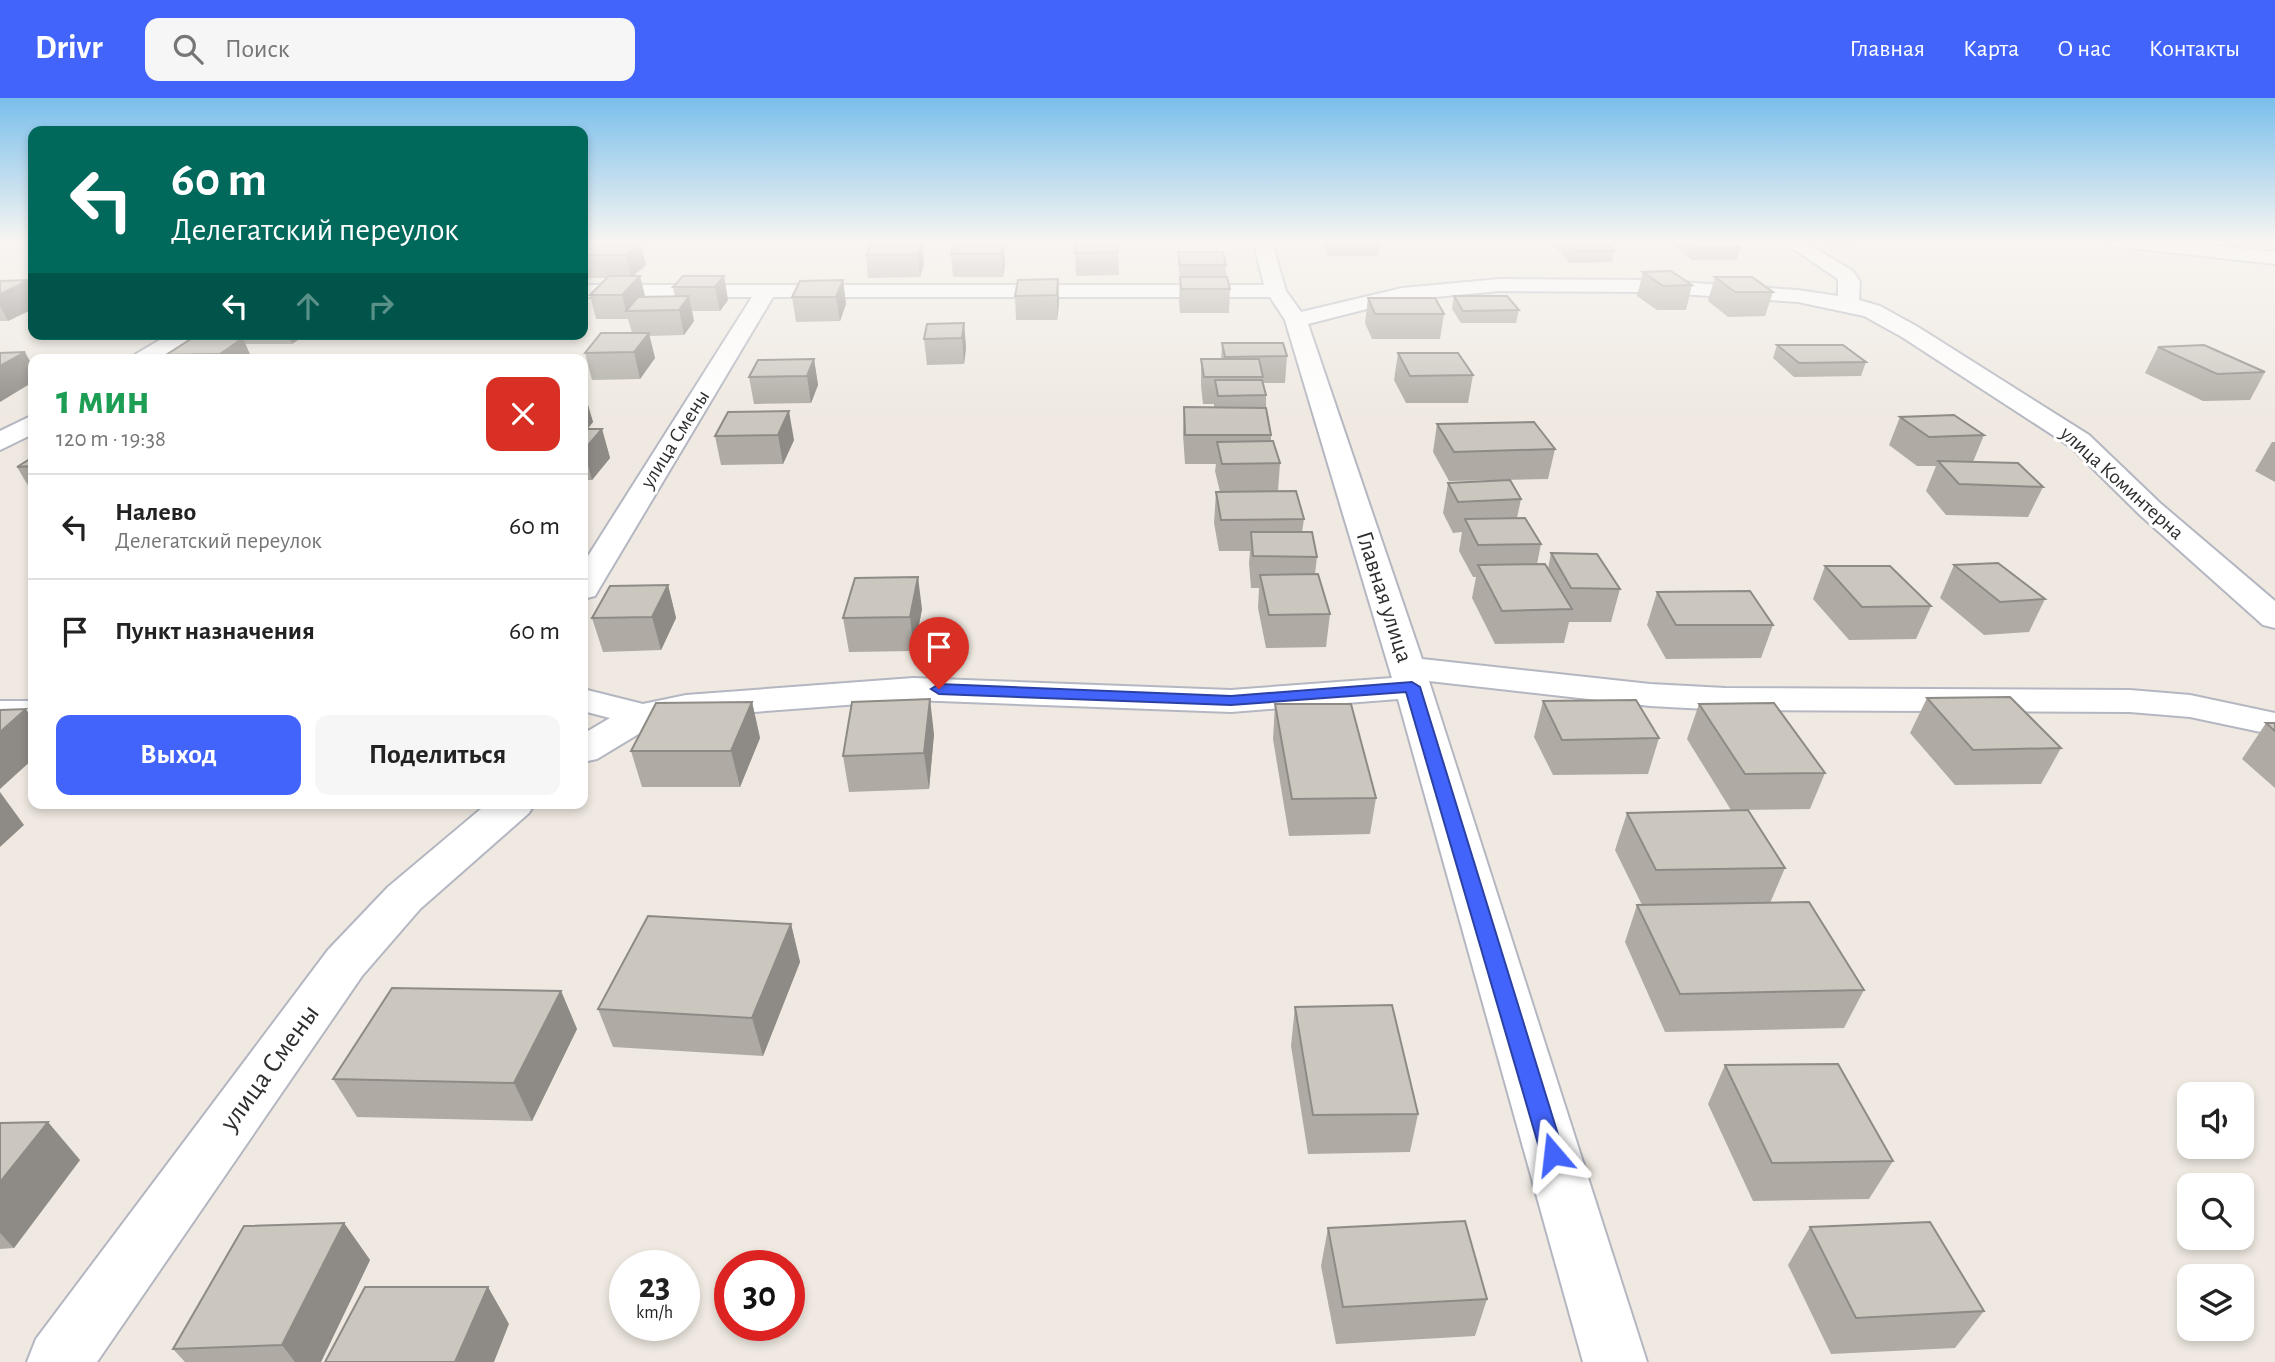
<!DOCTYPE html>
<html lang="ru">
<meta charset="utf-8">
<style>
:root{--surface:#fff;--page:#f6f6f6;--text:#222;--muted:#767676;--line:#e0e0e0;--accent:#4264fb}
body{margin:0;font-family:"Alegreya Sans",sans-serif;background:var(--page);color:var(--text);height:100vh;display:flex;flex-direction:column;font-size:26px;white-space:nowrap}
*{box-sizing:border-box;margin:0}
p{font-size:23px;color:var(--muted)}
.icon{flex:none;width:38px;height:38px;fill:none;stroke:currentColor;stroke-width:2;stroke-linecap:round;stroke-linejoin:round}
.map{position:relative;flex:1;overflow:hidden}
.sheet{position:absolute;left:28px;top:256px;width:560px;height:455px;display:flex;flex-direction:column;background:var(--surface);border-radius:14px;box-shadow:0 4px 10px #0003}
.sheet>*{flex:none}
.guide{position:absolute;left:28px;top:28px;width:560px;height:214px;border-radius:14px;box-shadow:0 4px 10px #0003;background:#00695c;color:#fff;overflow:hidden}
.tools{position:absolute;left:2177px;top:984px;display:grid;gap:14px}
.tools a{display:grid;place-items:center;width:77px;height:77px;border-radius:14px;background:var(--surface);box-shadow:0 4px 10px #0003;font-size:35px}
.speed{position:absolute;left:609px;top:1152px;display:flex;gap:14px;font-size:35px;font-weight:700;text-align:center}
.speed>*{display:grid;place-content:center;width:91px;height:91px;border-radius:50%;background:var(--surface);box-shadow:0 4px 10px #0003;line-height:1}
.speed small{font-size:18px;font-weight:400}
.speed .limit{border:10px solid #d22;background:#fff;color:#111}
.pin{position:absolute;display:grid;place-items:center;width:60px;height:60px;color:#fff;margin:-72px -30px;border-radius:50% 50% 50% 0;rotate:-45deg;box-shadow:0 0 7px #0007}
.pin .icon{rotate:45deg}
.me{position:absolute;width:77px;margin:-38px;rotate:343deg;stroke-linejoin:round;filter:drop-shadow(0 0 5px #0008)}
.turn{display:flex;align-items:center;gap:24px;height:147px;padding:0 28px;font-size:32px}
.turn .icon{width:91px;height:91px;stroke-width:2.5}
.turn b{display:block;font-size:49px;line-height:60px}
.lanes{display:flex;align-items:center;height:66px;padding:0 28px;background:#0003;justify-content:center;gap:35px;direction:ltr}
.lanes .off{opacity:.35}
.round{display:grid;place-items:center;flex:none;width:74px;height:74px;border-radius:14px;background:var(--page)}
.headline{display:flex;align-items:center;justify-content:space-between;height:119px;padding:0 28px}
h1{font-size:42px;font-weight:600;line-height:52px;color:#1e9e55}
.button{display:flex;gap:14px;margin-top:auto;padding:14px 28px}
.button a{flex:1;height:80px;border-radius:14px;background:var(--accent);color:#fff;font-size:28px;font-weight:600;line-height:80px;text-align:center}
.button a+a{background:var(--page);color:var(--text)}
ul{padding:0;list-style:none}
li{display:flex;align-items:center;gap:21px;height:105px;padding:0 28px;border-top:2px solid var(--line)}
li div{flex:1}
li b{display:block;font-size:26px}
li em{font-style:normal}
header{display:flex;align-items:center;gap:42px;box-sizing:border-box;height:98px;padding:0 35px;background:var(--accent);color:#fff}
header strong{font-size:33px}
nav{display:flex;gap:38px;margin-inline-start:auto;font-size:24px}
.search{width:490px;height:63px;background:var(--page);display:flex;align-items:center;gap:18px;box-sizing:border-box;padding:0 24px;border-radius:14px;color:var(--muted);font-size:26px}
.map>svg:first-child{display:block}
.lines{fill:none;stroke-linecap:round;stroke-linejoin:round}
.minor-casing{stroke:#b4b7c1;stroke-width:4}
.minor{fill:#fff;fill-rule:evenodd}
.wall{fill:#afaba4}
.shaded-wall{fill:#8e8b86}
.building{fill:#cbc7bf;stroke:#8e8b86;stroke-width:2}
.route{fill:#4264fb;stroke:#2b41a3;stroke-width:2}
.labels{text-anchor:middle;dominant-baseline:central;stroke-width:6;stroke-linejoin:round;paint-order:stroke}
.far-street-label{font-size:21px;fill:#2e2e2e;stroke:#fff}
.street-label{font-size:24px;fill:#2e2e2e;stroke:#fff}
.near-street-label{font-size:28px;fill:#2e2e2e;stroke:#fff}
</style>
<header>
<strong>Drivr</strong>
<div class="search"><svg class="icon" aria-label="search" viewBox="0 0 24 24"><circle cx="10" cy="10" r="6"/><path d="M15 15l6 6"/></svg>Поиск</div>
<nav><a>Главная</a><a>Карта</a><a>О нас</a><a>Контакты</a></nav>
</header>
<div class="map">
<svg width="2275" height="1264" viewBox="0 0 2275 1264">
<rect width="100%" height="100%" fill="#efe9e1"/>
<g class="lines">
<!-- minor casing -->
<g class="minor-casing">
<g id="minor">
<path d="M1253,142h18l15,51 15,21 101,-24 98,-9 151,1 147,10 40,6v-17l-58,-39h21l52,31 7,11 -1,18 21,6 38,21 171,108 71,68 115,98v27l-12,-3 -123,-110 -69,-68 -169,-110 -38,-21 -66,-14 -147,-10 -151,-1 -98,9 -94,24 114,335 228,25 75,4 405,2 60,5 85,18v22l-85,-18 -60,-5 -405,-2 -75,-4 -221,-25 218,681h-64l-185,-663 -167,13 -318,-12 -227,17 -31,7 -58,35 -14,3v-28l27,-16 -27,-7v-22l60,15 43,-9 227,-17 318,12 161,-12 -107,-358 -15,-23h-497l-174,292 -4,7 -12,3v-35l169,-267h-169v-12h681z"/>
<path d="M2103,142h56l116,12v12l-163,-18z"/>
<path d="M170,236h27l-36,25h-29l4,-5z"/>
<path d="M33,317v19l-33,16v-19z"/>
<rect x="0" y="603" width="33" height="22"/>
<path d="M488,705h47l-6,10 -109,96 -58,67 -265,386h-70l9,-23 292,-389 60,-63z"/>
</g>
</g>
<!-- minor -->
<use href="#minor" class="minor"/>
</g>
<!-- wall -->
<g class="wall">
<path d="M1004,142l1,23 -2,14h-50l-2,-23z"/>
<path d="M1320,142h60l-2,16h-50z"/>
<path d="M1554,142h48l12,11 -2,11 -42,1 -17,-18z"/>
<path d="M1675,142h53l12,8 -3,12h-45l-19,-15z"/>
<path d="M1820,142h49l-2,4 -36,2z"/>
<path d="M2205,142h70v4l-1,2z"/>
<path d="M640,144l6,23 -13,11h7l5,21h30l-2,-10 51,-11 4,24 -8,11h-28l2,10 -10,14 -35,1 6,22 -15,21 -48,1 -7,-27 47,-20 -4,-14h-32l-6,-24 17,-17h-24v-34z"/>
<path d="M922,144l2,22 -4,13 -52,1 -2,-23z"/>
<path d="M1118,154l1,23 -43,1 -1,-23z"/>
<path d="M1178,154l48,13v12l4,12 -1,24h-49l-1,-12 1,-24 -2,-13z"/>
<path d="M1643,174l49,13 -6,25h-29l-20,-14z"/>
<path d="M1715,179l58,15 -8,24 -37,1 -20,-16z"/>
<path d="M1058,181l1,24 -2,17h-41l-1,-24z"/>
<path d="M843,182l3,24 -6,17 -44,1 -4,-25z"/>
<path d="M0,183l33,8v20l-25,12h-8z"/>
<path d="M1454,198l65,14 -3,13h-55l-9,-14z"/>
<path d="M1368,200l76,16 -4,25h-68l-7,-16z"/>
<path d="M964,225l2,25 -2,16 -37,1 -3,-26z"/>
<path d="M228,236h79l-15,10h-47l7,15h-84l-2,-4 64,-17z"/>
<path d="M1222,245l65,13 -2,27h-22l3,12v13l5,27v6l9,22 -2,28 26,28 -2,13 15,25 -2,17 15,40 -4,33 -60,1 -8,-40 1,-20h-8l-2,-25 1,-12h-31l-5,-28 2,-31h4l-5,-21 1,-7h-31l-2,-29 1,-28h30v-3h-11l-2,-18v-27h20z"/>
<path d="M1777,247l89,17 -5,14 -67,1 -21,-19z"/>
<path d="M2158,249l107,25 -15,28 -47,1 -58,-28z"/>
<path d="M1398,255l75,22 -5,28h-62l-12,-23z"/>
<path d="M814,261l4,26 -7,18 -57,1 -5,-27z"/>
<path d="M583,296l10,28 -6,7h15l8,29 -18,22h-9z"/>
<path d="M728,314l66,28 -11,24 -62,1 -6,-29z"/>
<path d="M1900,319l84,18 -11,27 70,25 -15,30 -82,-2 -20,-24 10,-25h-19l-28,-21z"/>
<path d="M1437,326l118,25 -7,30 -99,2 -16,-29z"/>
<path d="M2272,344h3v40l-20,-11z"/>
<path d="M33,359v37l-16,-27z"/>
<path d="M1448,385l73,16 -4,19 24,26 -4,20 11,5 3,-16 69,36 -9,33h-42l-5,21 -69,1 -23,-46 4,-21h-3l-14,-26 3,-19 -9,1 -10,-20z"/>
<path d="M1954,467l91,34 -16,33 -45,3 -44,-37z"/>
<path d="M1825,468l106,40 -15,33 -67,1 -36,-41z"/>
<path d="M668,487l8,33 -15,32 -58,2 -11,-34z"/>
<path d="M1657,494l116,33 -12,33 -95,1 -19,-34z"/>
<path d="M922,511l-8,42 -65,1 -6,-34z"/>
<path d="M1927,600l134,50 -20,36 -86,1 -45,-52z"/>
<path d="M1543,603l116,37 -11,36 -95,1 -19,-38z"/>
<path d="M752,604l8,36 -20,49h-98l-11,-36z"/>
<path d="M1275,606l101,94 -6,36 -81,2 -16,-97z"/>
<path d="M1699,606l126,69 -15,36 -79,1 -44,-71z"/>
<path d="M2266,625h9v65l-33,-29z"/>
<path d="M934,636l-5,55 -80,3 -6,-36z"/>
<path d="M1627,715l158,55 -15,35 94,87 -20,38 -179,4 -40,-90 12,-37h5l-27,-55z"/>
<path d="M791,826l9,38 -37,94 -150,-9 -15,-38z"/>
<path d="M561,893l16,38 -45,92 -175,-4 -24,-38z"/>
<path d="M1295,909l123,107 -8,38 -102,2 -17,-108z"/>
<path d="M1725,967l168,96 -24,38 -116,2 -45,-97z"/>
<path d="M0,1025l80,37 -66,88 -14,1z"/>
<path d="M344,1125l26,37 -49,102h-136l-12,-13z"/>
<path d="M1810,1129l174,84 -29,37 -124,6 -43,-89z"/>
<path d="M1328,1130l159,71 -12,37 -139,8 -15,-78z"/>
</g>
<!-- shaded-wall -->
<g class="shaded-wall">
<path d="M1004,142l1,23 -2,14 -2,-23z"/>
<path d="M640,144l6,23 -15,13 -5,-23z"/>
<path d="M922,144l2,22 -4,13 -2,-23z"/>
<path d="M640,178l6,24 -20,11 2,8 -6,-24z"/>
<path d="M724,178l4,24 -8,11 -5,-24z"/>
<path d="M1058,181l1,24 -2,17v-25z"/>
<path d="M29,182l4,9v20l-25,12 -8,-15v-12z"/>
<path d="M843,182l3,24 -6,17 -4,-24z"/>
<path d="M689,198l5,25 -10,14 -5,-25z"/>
<path d="M964,225l2,25 -2,16 -2,-26z"/>
<path d="M649,235l6,25 -15,21 -6,-27z"/>
<path d="M288,236h19l-15,10z"/>
<path d="M243,240l9,21h-30l-2,-5z"/>
<path d="M25,254l8,15v15l-33,20v-36z"/>
<path d="M814,261l4,26 -7,18 -4,-27z"/>
<path d="M585,296l8,28 -10,13v-38z"/>
<path d="M789,313l5,29 -11,24 -5,-29z"/>
<path d="M602,331l8,29 -18,22 -8,-30z"/>
<path d="M918,479l4,32 -8,42 -4,-34z"/>
<path d="M668,487l8,33 -15,32 -9,-33z"/>
<path d="M930,601l4,35 -5,55 -5,-36z"/>
<path d="M752,604l8,36 -20,49 -9,-36z"/>
<path d="M26,611l7,11v39l-33,30v-57z"/>
<path d="M0,694l24,33 -24,22z"/>
<path d="M791,826l9,38 -37,94 -11,-38z"/>
<path d="M561,893l16,38 -45,92 -18,-38z"/>
<path d="M48,1024l32,38 -66,88 -14,-15v-51z"/>
<path d="M344,1125l26,37 -49,102h-26l-13,-17z"/>
<path d="M488,1189l21,37 -15,38h-39z"/>
</g>
<!-- building -->
<g class="building">
<path d="M1004,142l-3,14h-50l4,-13z"/>
<path d="M1076,142h41l1,12 -43,1z"/>
<path d="M1561,142h41l12,11h-42z"/>
<path d="M1684,142h44l12,8h-45z"/>
<path d="M585,144h55l-14,13h-43v-11z"/>
<path d="M922,144l-4,12 -52,1 5,-12z"/>
<path d="M1178,154h45l3,13h-46z"/>
<path d="M1671,173l21,14 -29,1 -20,-14z"/>
<path d="M609,178h31l-18,19h-32z"/>
<path d="M683,178h41l-9,11h-42z"/>
<path d="M1180,179h47l3,12h-49z"/>
<path d="M1715,179h37l21,15h-38z"/>
<path d="M1058,181l-1,16 -42,1 3,-16z"/>
<path d="M29,182l-29,14v-13z"/>
<path d="M843,182l-7,17h-44l8,-16z"/>
<path d="M689,198l-10,14 -53,1 12,-14z"/>
<path d="M1454,198h53l12,14 -56,1z"/>
<path d="M1368,200h67l9,16h-69z"/>
<path d="M964,225l-2,15 -38,1 3,-15z"/>
<path d="M601,235h48l-15,19 -49,1z"/>
<path d="M243,240l-23,16 -54,1 25,-16z"/>
<path d="M1222,245h61l4,13 -62,1z"/>
<path d="M1777,247h66l23,17 -67,1z"/>
<path d="M2204,247l61,27 -48,2 -59,-27z"/>
<path d="M25,254l-25,14v-13z"/>
<path d="M1398,255h60l15,22 -63,1z"/>
<path d="M814,261l-7,17 -58,1 9,-17z"/>
<path d="M1201,261h58l4,18h-59z"/>
<path d="M1215,282h47l4,15 -48,1z"/>
<path d="M1184,309l82,1 5,27h-86z"/>
<path d="M789,313l-11,24 -63,1 13,-24z"/>
<path d="M1954,317l30,20 -55,2 -29,-20z"/>
<path d="M1534,324l21,27 -101,3 -17,-28z"/>
<path d="M583,331h19l-18,21h-1z"/>
<path d="M1273,343l7,22 -58,1 -5,-22z"/>
<path d="M33,359v9l-16,1z"/>
<path d="M1938,363l80,2 25,24 -84,-3z"/>
<path d="M1510,382l11,19 -63,3 -10,-19z"/>
<path d="M1296,393l8,28 -83,1 -5,-28z"/>
<path d="M1525,420l16,26 -63,1 -13,-26z"/>
<path d="M1251,434h61l5,25 -64,-1z"/>
<path d="M1551,455l46,1 23,35 -49,-1z"/>
<path d="M1998,465l47,36 -45,3 -46,-37z"/>
<path d="M1545,466l27,45 -70,2 -24,-46z"/>
<path d="M1825,468h65l41,40 -69,1z"/>
<path d="M1318,476l12,40 -61,1 -9,-40z"/>
<path d="M918,479l-8,40 -67,1 12,-40z"/>
<path d="M668,487l-16,32 -60,1 18,-32z"/>
<path d="M1750,493l23,34h-97l-19,-33z"/>
<path d="M2010,599l51,51 -88,2 -46,-52z"/>
<path d="M930,601l-6,54 -81,3 9,-54z"/>
<path d="M1636,602l23,38 -97,2 -19,-39z"/>
<path d="M752,604l-21,49h-100l25,-48z"/>
<path d="M1774,605l51,70 -80,1 -46,-70z"/>
<path d="M1275,606h76l25,94 -84,1z"/>
<path d="M26,611l-26,23v-22z"/>
<path d="M2266,625h9v8z"/>
<path d="M1748,712l37,58 -129,2 -29,-57z"/>
<path d="M1809,804l55,88 -184,4 -43,-89z"/>
<path d="M648,818l143,8 -39,94 -154,-9z"/>
<path d="M392,890l169,3 -47,92 -181,-4z"/>
<path d="M1392,907l26,109 -105,1 -18,-108z"/>
<path d="M1838,966l55,97 -121,2 -47,-98z"/>
<path d="M48,1024l-48,60v-59z"/>
<path d="M1465,1123l22,78 -144,8 -15,-79z"/>
<path d="M1930,1124l54,89 -128,7 -46,-91z"/>
<path d="M344,1125l-62,122 -109,4 71,-123z"/>
<path d="M365,1189h123l-33,75h-130z"/>
</g>
<!-- sky -->
<linearGradient id="sky" x2="0" y2="1"><stop stop-color="#7abfeb"/><stop offset="0.45" stop-color="#f8f5f2"/><stop offset="1" stop-color="#f8f5f2" stop-opacity="0"/></linearGradient>
<rect width="2275" height="319" fill="url(#sky)"/>
<!-- route -->
<path class="route" d="M1412,584l8,5 144,467 -3,7 -8,3 -8,-3 -4,-7 -135,-462 -175,13 -292,-11 -8,-5 8,-5 292,12z"/>
<g class="labels">
<!-- far-street labels -->
<g class="far-street-label">
<text transform="translate(675 341) rotate(-58)">улица Смены</text>
<text transform="translate(2122 385) rotate(42)">улица Коминтерна</text>
</g>
<!-- street labels -->
<g class="street-label">
<text transform="translate(1384 499) rotate(72)">Главная улица</text>
</g>
<!-- near-street labels -->
<g class="near-street-label">
<text transform="translate(270 970) rotate(-54)">улица Смены</text>
</g>
</g>
</svg>
<div class="tools">
<a><svg class="icon" aria-label="sound" viewBox="0 0 24 24"><path d="M4 9h4l5-4v14l-5-4H4zM17 9q2 3 0 6"/></svg></a>
<a><svg class="icon" aria-label="search" viewBox="0 0 24 24"><circle cx="10" cy="10" r="6"/><path d="M15 15l6 6"/></svg></a>
<a><svg class="icon" aria-label="layers" viewBox="0 0 24 24"><path d="M12 4l9 5-9 5-9-5zM3 14l9 5 9-5"/></svg></a>
</div>
<div class="speed"><div>23<small>km/h</small></div><div class="limit">30</div></div>
<div class="pin" style="left:939px;top:591px;background:#d93025"><svg class="icon" aria-label="arrive" viewBox="0 0 24 24"><path d="M6 21V4h12l-3 4 3 4H6"/></svg></div>
<svg class="me" style="left:1553px;top:1056px" viewBox="-20 -20 40 40"><path d="M0-17L14 15 0 8-14 15z" fill="#4264fb" stroke="#fff" stroke-width="4"/></svg>
<div class="guide">
<div class="turn"><svg class="icon" aria-label="left" viewBox="0 0 24 24"><path d="M17 20v-9H6M10 6l-5 5 5 5"/></svg><div><b>60 m</b>Делегатский переулок</div></div>
<div class="lanes"><svg class="icon" aria-label="left" viewBox="0 0 24 24"><path d="M17 20v-9H6M10 6l-5 5 5 5"/></svg><svg class="icon off" aria-label="ahead" viewBox="0 0 24 24"><path d="M12 20V5M6 11l6-6 6 6"/></svg><svg class="icon off" aria-label="right" viewBox="0 0 24 24"><path d="M7 20v-9h11M14 6l5 5-5 5"/></svg></div>
</div>
<section class="sheet">
<div class="headline"><div><h1>1 мин</h1><p>120 m · 19:38</p></div><a class="round" style="background:#d93025;color:#fff"><svg class="icon" aria-label="close" viewBox="0 0 24 24"><path d="M6 6l12 12M18 6L6 18"/></svg></a></div>
<ul>
<li><svg class="icon" aria-label="left" viewBox="0 0 24 24"><path d="M17 20v-9H6M10 6l-5 5 5 5"/></svg><div><b>Налево</b><p>Делегатский переулок</p></div><em>60 m</em></li>
<li><svg class="icon" aria-label="arrive" viewBox="0 0 24 24"><path d="M6 21V4h12l-3 4 3 4H6"/></svg><div><b>Пункт назначения</b></div><em>60 m</em></li>
</ul>
<div class="button"><a>Выход</a><a>Поделиться</a></div>
</section>
</div>
